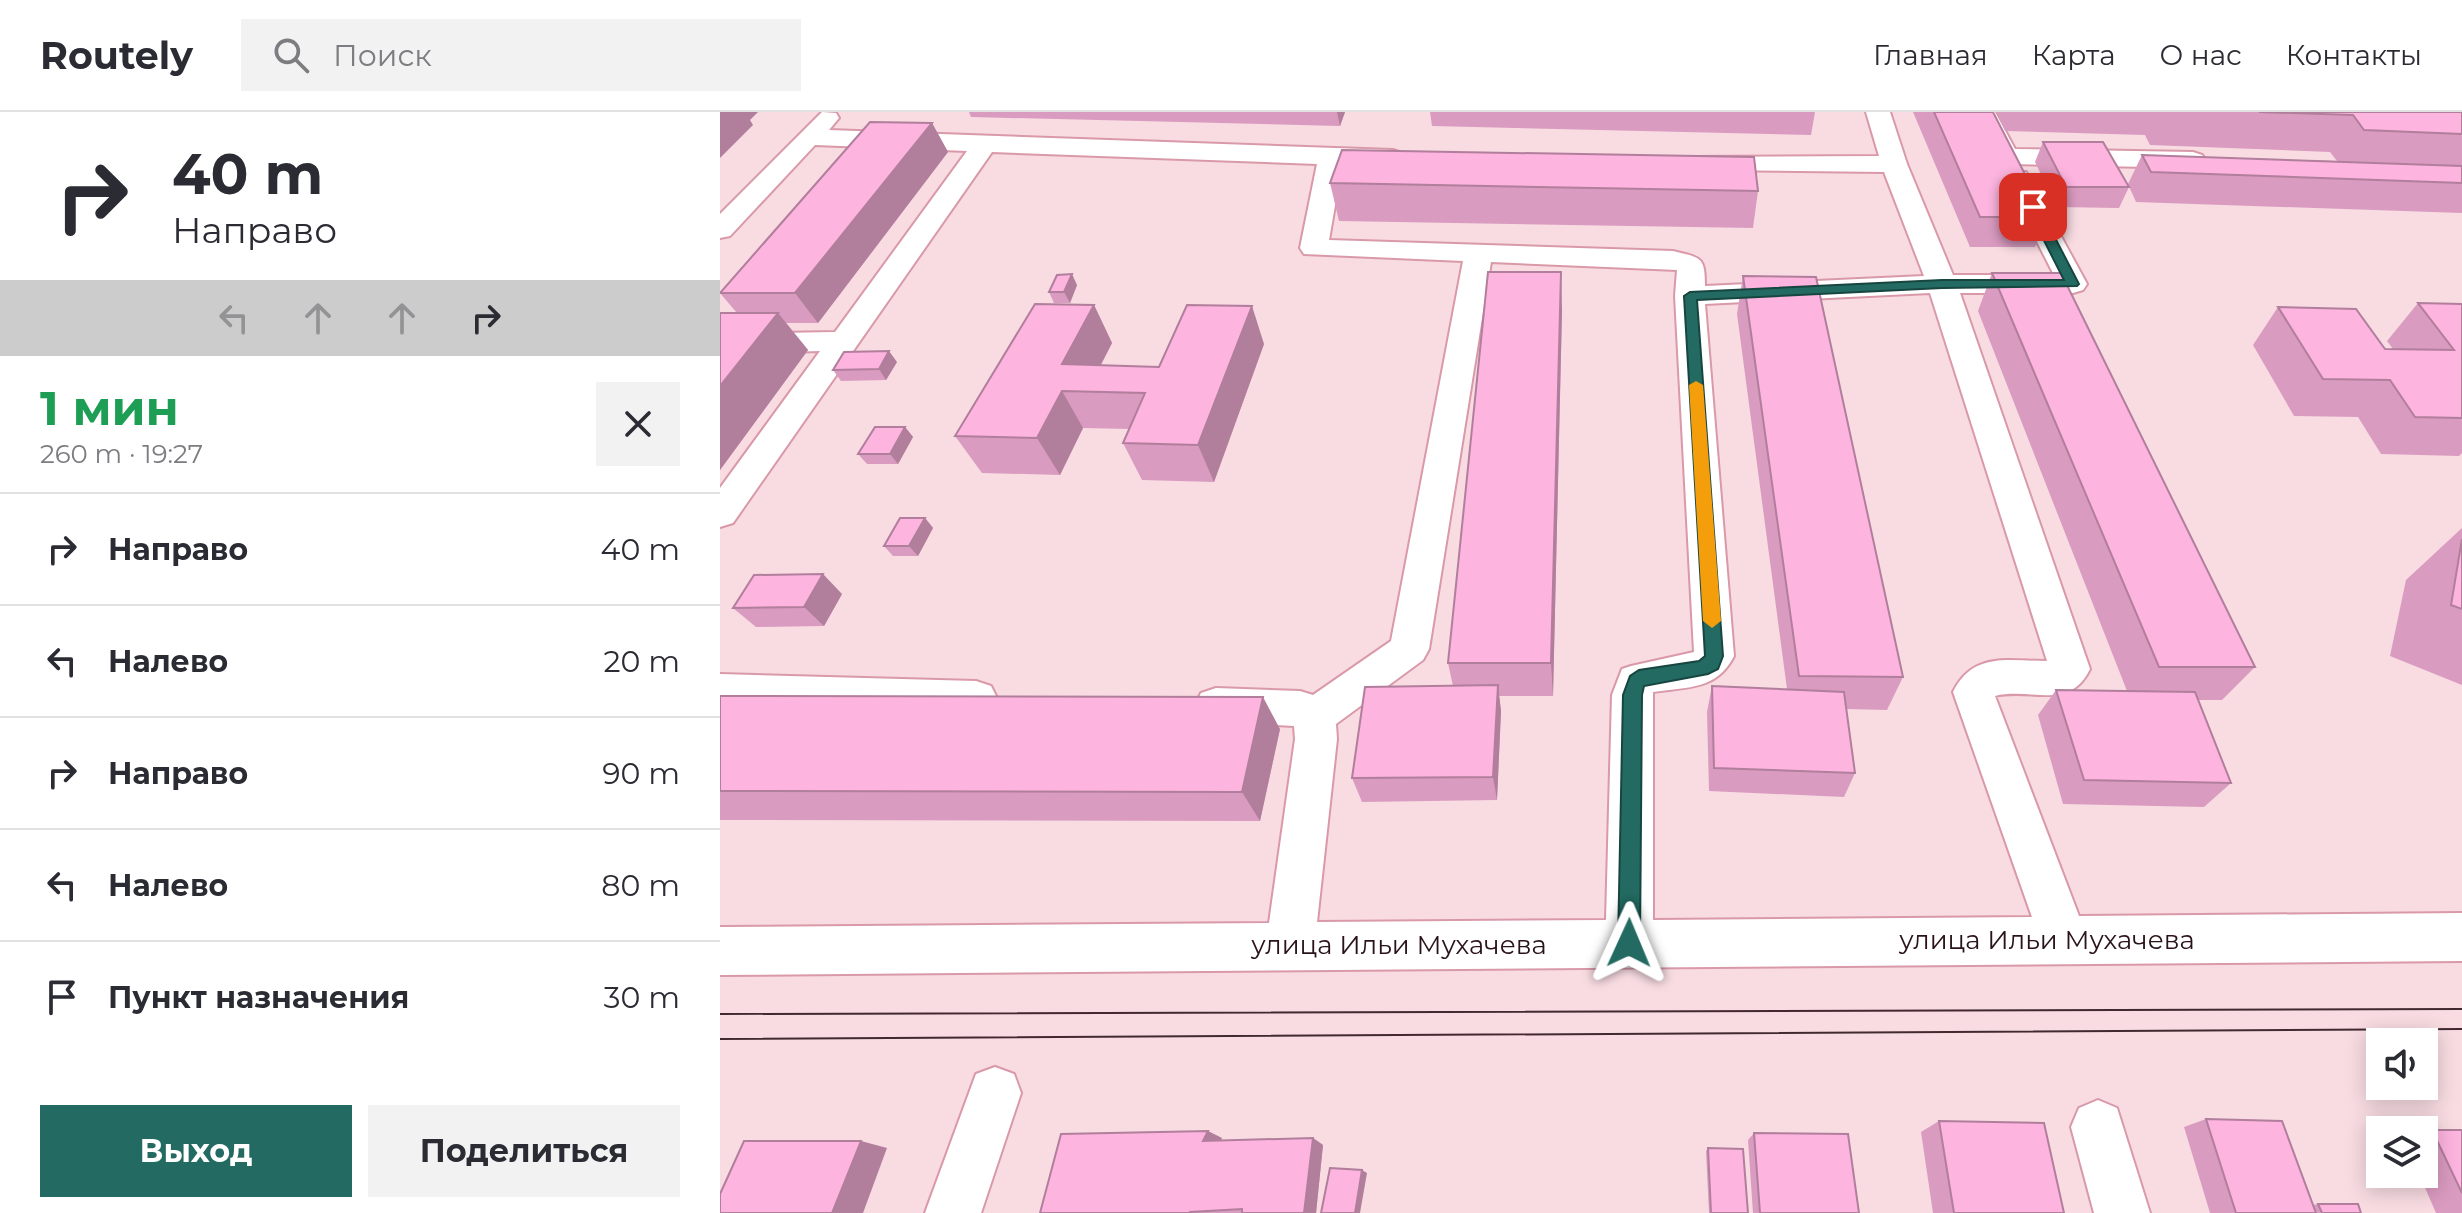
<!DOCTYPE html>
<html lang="ru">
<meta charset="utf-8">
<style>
:root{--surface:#fff;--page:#f2f2f3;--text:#2b2b33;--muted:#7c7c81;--line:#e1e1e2;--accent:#236b62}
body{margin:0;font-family:Montserrat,sans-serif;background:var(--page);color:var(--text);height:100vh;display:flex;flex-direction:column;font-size:30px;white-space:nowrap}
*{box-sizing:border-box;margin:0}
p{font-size:26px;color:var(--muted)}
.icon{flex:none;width:44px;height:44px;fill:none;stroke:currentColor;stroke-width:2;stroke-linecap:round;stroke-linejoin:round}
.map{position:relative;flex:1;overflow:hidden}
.sheet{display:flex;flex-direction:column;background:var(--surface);width:720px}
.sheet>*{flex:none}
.top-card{background:#fff;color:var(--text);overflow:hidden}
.fabs{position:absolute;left:1646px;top:916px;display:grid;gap:16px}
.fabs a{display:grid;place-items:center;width:72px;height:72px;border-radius:0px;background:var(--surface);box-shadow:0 4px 20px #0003;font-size:40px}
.pin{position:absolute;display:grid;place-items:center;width:68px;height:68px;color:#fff;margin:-34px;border-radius:16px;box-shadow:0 4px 12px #0006}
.me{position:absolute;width:88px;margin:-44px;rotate:1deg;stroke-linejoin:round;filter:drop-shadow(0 0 6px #0008)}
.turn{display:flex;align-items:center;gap:28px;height:168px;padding:0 40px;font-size:36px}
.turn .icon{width:104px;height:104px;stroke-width:2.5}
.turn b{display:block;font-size:56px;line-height:68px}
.lanes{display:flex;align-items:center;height:76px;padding:0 40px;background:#0003;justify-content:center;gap:40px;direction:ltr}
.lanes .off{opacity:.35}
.round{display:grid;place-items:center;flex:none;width:84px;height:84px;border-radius:0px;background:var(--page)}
.head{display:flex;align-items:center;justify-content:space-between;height:136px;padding:0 40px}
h1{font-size:48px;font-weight:700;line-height:60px;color:#1e9e55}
.button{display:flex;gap:16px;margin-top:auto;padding:16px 40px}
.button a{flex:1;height:92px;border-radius:0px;background:var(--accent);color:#fff;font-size:32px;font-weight:700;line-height:92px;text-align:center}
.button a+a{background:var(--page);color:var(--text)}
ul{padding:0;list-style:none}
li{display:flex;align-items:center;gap:24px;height:112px;padding:0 40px;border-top:2px solid var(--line)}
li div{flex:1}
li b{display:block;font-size:30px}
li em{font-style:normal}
header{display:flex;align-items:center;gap:48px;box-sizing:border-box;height:112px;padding:0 40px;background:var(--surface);border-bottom:2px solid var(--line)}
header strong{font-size:38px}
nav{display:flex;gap:44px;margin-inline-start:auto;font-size:28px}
.search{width:560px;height:72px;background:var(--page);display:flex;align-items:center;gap:20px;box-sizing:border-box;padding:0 28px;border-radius:0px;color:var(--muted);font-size:30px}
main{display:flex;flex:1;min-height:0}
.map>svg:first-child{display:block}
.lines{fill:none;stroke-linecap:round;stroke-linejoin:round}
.minor-casing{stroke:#d999a8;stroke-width:4}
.minor{fill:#fff;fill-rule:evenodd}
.tram{stroke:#41292f;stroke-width:2}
.wall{fill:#da9bc0}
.shaded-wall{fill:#b17e9c}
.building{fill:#fdb4df;stroke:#b17e9c;stroke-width:2}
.route{fill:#236b62;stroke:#174640;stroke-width:2}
.slow{fill:#f59e0b}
.labels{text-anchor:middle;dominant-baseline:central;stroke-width:8;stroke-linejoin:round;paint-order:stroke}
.near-street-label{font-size:26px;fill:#291218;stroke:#fff}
</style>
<header>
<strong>Routely</strong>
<div class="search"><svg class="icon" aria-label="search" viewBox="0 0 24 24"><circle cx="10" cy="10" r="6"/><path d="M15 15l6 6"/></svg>Поиск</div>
<nav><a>Главная</a><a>Карта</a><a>О нас</a><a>Контакты</a></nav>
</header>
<main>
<section class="sheet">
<div class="top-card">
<div class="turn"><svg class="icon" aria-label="right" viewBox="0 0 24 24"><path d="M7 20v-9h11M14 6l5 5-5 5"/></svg><div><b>40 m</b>Направо</div></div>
<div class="lanes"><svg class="icon off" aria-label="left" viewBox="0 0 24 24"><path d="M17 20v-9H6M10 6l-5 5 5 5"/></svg><svg class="icon off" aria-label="ahead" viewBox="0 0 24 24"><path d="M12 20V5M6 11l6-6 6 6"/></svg><svg class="icon off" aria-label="ahead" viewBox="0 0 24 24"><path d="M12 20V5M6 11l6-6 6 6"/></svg><svg class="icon" aria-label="right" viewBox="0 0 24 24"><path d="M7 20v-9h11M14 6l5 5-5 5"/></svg></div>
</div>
<div class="head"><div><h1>1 мин</h1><p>260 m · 19:27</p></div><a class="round"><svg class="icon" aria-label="close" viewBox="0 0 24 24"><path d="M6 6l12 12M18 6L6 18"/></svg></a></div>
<ul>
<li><svg class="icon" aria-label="right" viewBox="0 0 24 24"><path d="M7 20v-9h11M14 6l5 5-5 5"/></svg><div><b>Направо</b></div><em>40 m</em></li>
<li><svg class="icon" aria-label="left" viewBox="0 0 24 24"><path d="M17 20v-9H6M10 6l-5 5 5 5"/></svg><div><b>Налево</b></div><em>20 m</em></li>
<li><svg class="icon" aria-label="right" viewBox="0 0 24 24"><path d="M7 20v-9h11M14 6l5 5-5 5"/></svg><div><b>Направо</b></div><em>90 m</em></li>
<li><svg class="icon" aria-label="left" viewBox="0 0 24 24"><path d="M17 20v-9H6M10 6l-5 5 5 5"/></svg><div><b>Налево</b></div><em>80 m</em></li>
<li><svg class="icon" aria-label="arrive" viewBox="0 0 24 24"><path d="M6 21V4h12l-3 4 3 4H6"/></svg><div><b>Пункт назначения</b></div><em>30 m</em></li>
</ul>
<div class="button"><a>Выход</a><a>Поделиться</a></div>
</section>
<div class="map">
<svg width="1742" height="1101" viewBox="0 0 1742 1101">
<rect width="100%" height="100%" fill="#f8dce2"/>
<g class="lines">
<!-- minor casing -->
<g class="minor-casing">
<g id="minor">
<path d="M102,0l14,1 3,5 -10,12 564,20 9,3 4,5 -4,5 -60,2 -13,75 344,11c28,7 32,5 32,35l219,-10 -40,-104 -183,-2 -9,-3 -4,-5 4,-5 187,-1 -13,-44h24l17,52 46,111h101l-50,-98 4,-5h18l61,112 -4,6 -10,3h-113l130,376c-21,43 -59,18 -95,27l84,220 383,-3v48l-1742,14v-48l549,-4 26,-184 -1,-13 -78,-4 -15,-5 -6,-12 6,-12 15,-5 84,3 13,4 78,-54 72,-380 -159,-7 -4,-6 17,-84 -325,-12 -259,371 -13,4v-39l100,-137 -100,3v-20l115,-2 132,-181 -152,-6 -85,91 -10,2v-24zM771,150l186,8 -2,26 19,356 -63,14 -9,3 -10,26 -6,225 -289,2 20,-183 -1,-15 87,-64 6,-11zM1210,181l117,368c-38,0 -74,-10 -94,31l79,225 -379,3v-228c34,-5 64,-2 81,-36l-29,-352z"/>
<path d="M1251,0h24l20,37 178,3 9,3 4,5 -4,5 -9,3 -187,-4 -9,-3 -4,-5z"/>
<path d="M0,562l256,7 15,5 6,12 -6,12 -15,5 -256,-7z"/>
<path d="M275,955l19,7 7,19 -40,120h-56l51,-139z"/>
<path d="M1378,988l19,8 33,105h-56l-23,-86 8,-19z"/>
</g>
</g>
<!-- minor -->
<use href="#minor" class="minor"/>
<!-- tram -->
<g class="tram">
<path d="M0,902l1742,-5"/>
<path d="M0,927l1742,-10"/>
</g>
</g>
<!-- wall -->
<g class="wall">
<path d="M249,0h376l-5,14 -369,-9z"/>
<path d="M710,0h385l-4,23 -379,-9z"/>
<path d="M1193,0h80l54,105 -12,30h-65z"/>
<path d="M1277,0h465v101l-326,-11 -8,-18 14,-29 195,6 -7,-9 -180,-7 -5,-10 -140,-4z"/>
<path d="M212,11l16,29 -130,171h-32l22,27 -88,120v-157h17l-17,-20z"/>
<path d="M1323,30l86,45 -10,21 -62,-1 -22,-45z"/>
<path d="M610,71l428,8 -5,37 -414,-7z"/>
<path d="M1272,161l263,394 -33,33h-24l33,83 -27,24 -141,-3 -25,-89 18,-25 71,1 -149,-380z"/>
<path d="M1023,164l160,401 -16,33 -41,-1 9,64 -11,24 -135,-6 -2,-79 5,-26 75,3 -50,-375z"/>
<path d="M357,173l-7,18h-16l-5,-11z"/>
<path d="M1698,191l44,1v149l-3,3 -78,-2 -23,-37 -64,-1 -41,-71 25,-38 107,42h8l-6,-8z"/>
<path d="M374,193l18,38 -11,22 58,2 105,-23 -50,138 -72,-2 -19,-37 6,-14 -46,-1 -23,47 -78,-2 -27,-37z"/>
<path d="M842,198l-9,386h-54l2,15 -4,89 -135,2 -10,-24 101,-92 -5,-23z"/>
<path d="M177,250l-11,18 -45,1 -8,-11z"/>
<path d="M185,315l8,10 -15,27h-31l-9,-10z"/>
<path d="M205,406l8,10 -15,28h-25l-9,-10z"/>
<path d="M1742,416v157l-72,-29 16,-76z"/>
<path d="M122,482l-18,32 -68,1 -23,-19z"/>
<path d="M0,584l560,33 -20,92 -540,-1z"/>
<path d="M1486,1007l107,86 5,-1 43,9h-151l-26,-86z"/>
<path d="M1219,1009l125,92h-131l-12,-81z"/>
<path d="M1712,1018h30v83h-26l-17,-39h5v-42z"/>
<path d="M1034,1021l105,80h-106l-5,-73z"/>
<path d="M502,1026l-1,3 92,-3 10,7 -7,68h-276z"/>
<path d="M988,1036l40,65h-39l-3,-62z"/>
</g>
<!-- shaded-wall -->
<g class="shaded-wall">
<path d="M0,0h38l-8,8 3,5 -33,33z"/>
<path d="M617,0h8l-5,14z"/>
<path d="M212,11l16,29 -130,171 -23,-30z"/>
<path d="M841,160l1,38 -9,386 -2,-33z"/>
<path d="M352,162l5,11 -7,18 -6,-11z"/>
<path d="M374,193l18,38 -25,48 -25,-27z"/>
<path d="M532,194l12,38 -50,138 -16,-37z"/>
<path d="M58,201l30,37 -88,120v-84z"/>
<path d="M169,239l8,11 -11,18 -7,-11z"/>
<path d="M342,279l21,37 -23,47 -23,-37z"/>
<path d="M185,315l8,10 -15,27 -8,-10z"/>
<path d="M205,406l8,10 -15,28 -9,-10z"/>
<path d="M103,462l19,20 -18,32 -20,-19z"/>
<path d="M778,573l3,26 -4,89 -4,-23z"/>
<path d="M543,585l17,32 -20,92 -18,-29z"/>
<path d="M488,1019l14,7 -5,10 -14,-7z"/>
<path d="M593,1026l10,7 -7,68h-12z"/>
<path d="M141,1029l26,7 -24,65h-31z"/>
<path d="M642,1058l5,3 -7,40h-5z"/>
</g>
<!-- building -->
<g class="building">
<path d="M1214,0h59l54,105h-67z"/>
<path d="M1539,0h203v22l-98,-4 -11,-15z"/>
<path d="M150,10l62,1 -137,170h-75z"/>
<path d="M1323,30h60l26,45h-63z"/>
<path d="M622,38l412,7 4,34 -428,-8z"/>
<path d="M1422,43l320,11v17l-311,-11z"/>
<path d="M768,160h73l-10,391h-103z"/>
<path d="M1272,161h69l194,394h-96z"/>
<path d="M352,162l-8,18h-15l8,-17z"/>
<path d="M1023,164l73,1 87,400 -104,-1z"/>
<path d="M1698,191l44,1v114l-47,-1 -25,-37 -67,-1 -45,-72 78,2 29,40 69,1z"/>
<path d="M315,192l59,1 -32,59 97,3 28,-62 65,1 -54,139 -75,-2 22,-50 -83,-2 -25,47 -82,-2z"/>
<path d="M0,201h58l-58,73z"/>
<path d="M169,239l-10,18 -46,1 11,-18z"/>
<path d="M155,315h30l-15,27h-32z"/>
<path d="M180,406h25l-16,28h-25z"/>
<path d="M1742,427v70l-11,-4z"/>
<path d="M103,462l-19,33 -71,1 21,-33z"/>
<path d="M778,573l-5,92 -141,1 13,-91z"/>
<path d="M992,574l132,6 11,81 -141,-5z"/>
<path d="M1336,578l139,2 36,91 -147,-3z"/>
<path d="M0,584l543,1 -21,95 -522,-1z"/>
<path d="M1486,1007l76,2 34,92h-80z"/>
<path d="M1219,1009l105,2 20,90h-110z"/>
<path d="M1712,1018h30v63z"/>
<path d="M488,1019l-5,10 110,-3 -9,75h-62v-4l-52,3 -1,1h-149l21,-79z"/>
<path d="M1034,1021l94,1 11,79h-99z"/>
<path d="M24,1029h117l-29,72h-112v-19z"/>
<path d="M988,1036l35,1 5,64h-37z"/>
<path d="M610,1056l32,2 -7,43h-34z"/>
<path d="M1598,1092h40l3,9h-39z"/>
</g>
<!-- route -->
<path class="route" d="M1313,91l6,4 40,77 -2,2 -135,2 -245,12 26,356 -5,13 -10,5 -64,12 -2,9 -2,248 -3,8 -8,3 -8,-3 -3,-8 5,-248 7,-19 9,-6 60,-9 6,-5 -21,-360 6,-4 252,-12h122l-37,-73z"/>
<!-- slow -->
<path class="slow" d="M976,269l7,4 18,236 -9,7 -9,-7 -14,-236z"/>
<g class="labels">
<!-- near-street labels -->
<g class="near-street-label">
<text x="1327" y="828">улица Ильи Мухачева</text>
<text x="679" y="833">улица Ильи Мухачева</text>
</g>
</g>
</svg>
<div class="fabs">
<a><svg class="icon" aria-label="sound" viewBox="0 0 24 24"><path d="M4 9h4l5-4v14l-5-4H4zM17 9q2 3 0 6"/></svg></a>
<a><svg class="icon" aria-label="layers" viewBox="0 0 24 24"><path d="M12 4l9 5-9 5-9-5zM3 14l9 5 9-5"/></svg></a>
</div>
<div class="pin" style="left:1313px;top:95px;background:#d93025"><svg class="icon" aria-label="arrive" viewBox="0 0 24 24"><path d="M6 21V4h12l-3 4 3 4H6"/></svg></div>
<svg class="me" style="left:909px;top:831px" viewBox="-20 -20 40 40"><path d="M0-17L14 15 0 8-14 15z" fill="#236b62" stroke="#fff" stroke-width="4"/></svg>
</div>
</main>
